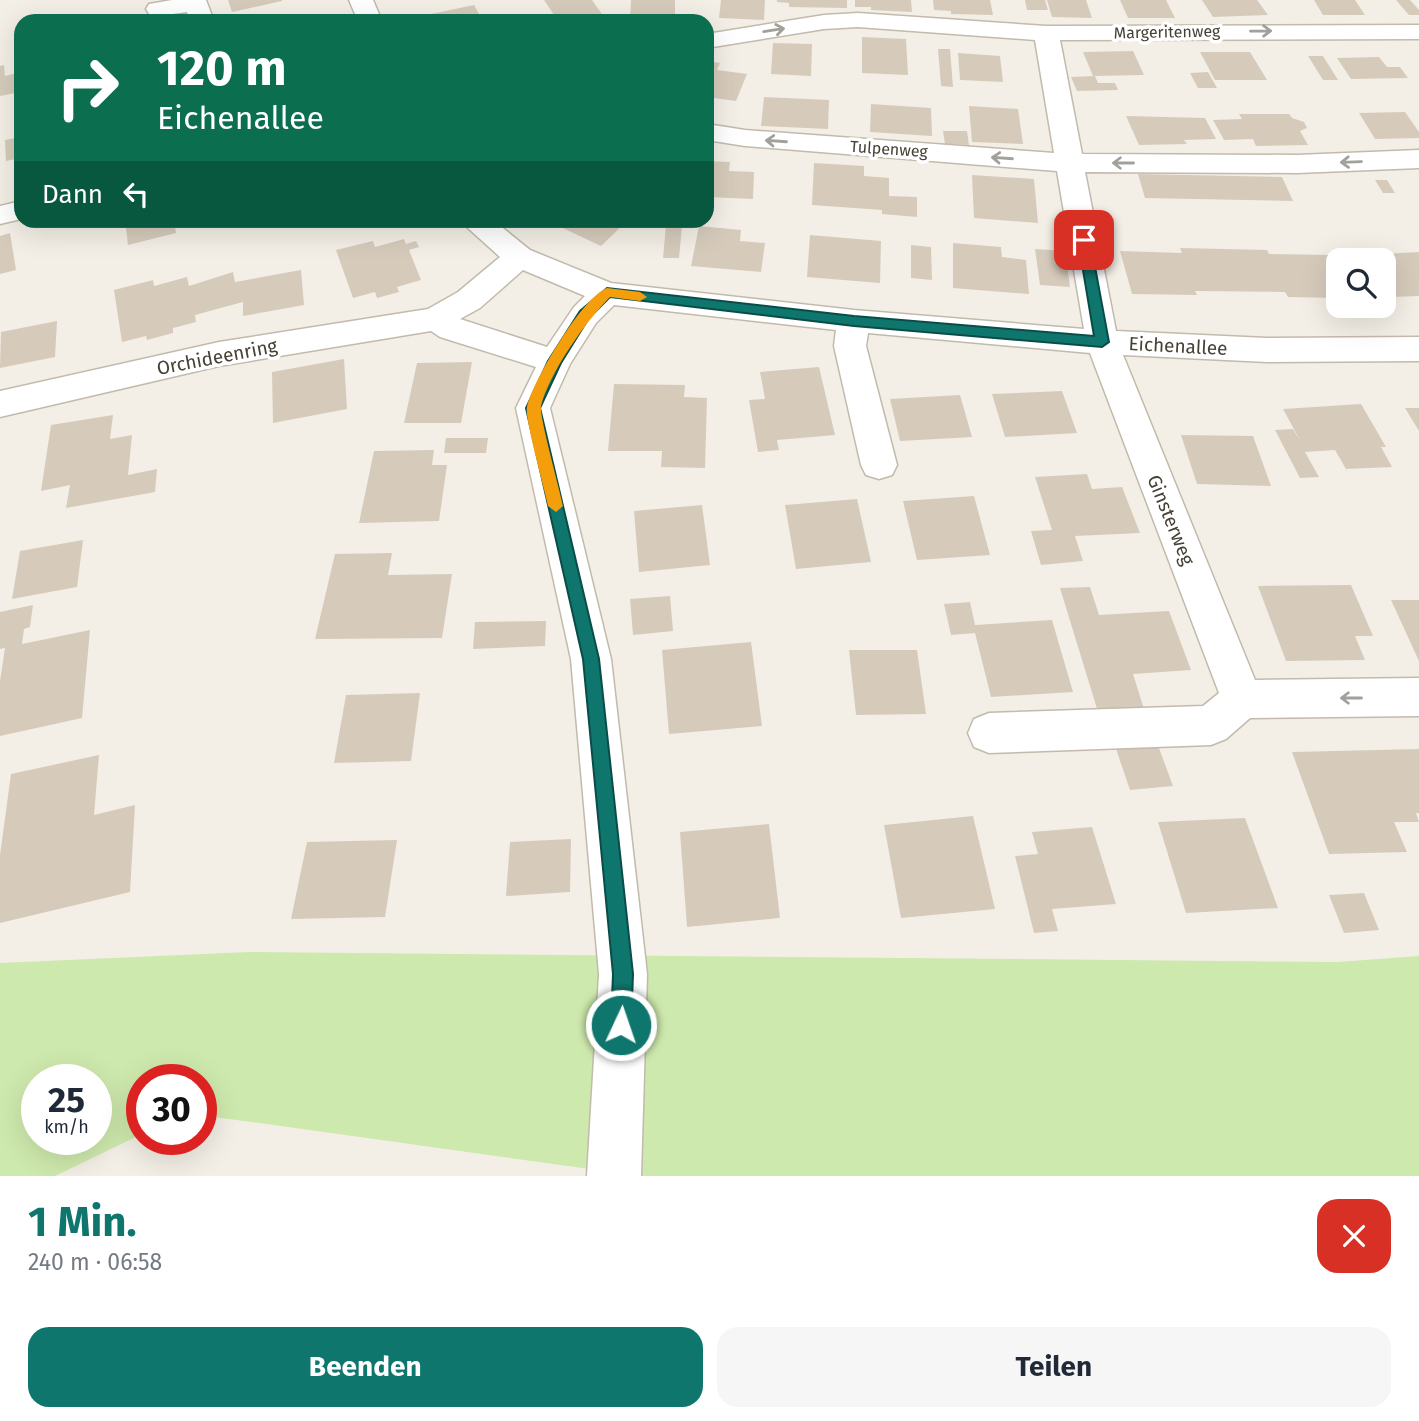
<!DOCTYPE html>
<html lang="de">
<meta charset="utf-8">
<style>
:root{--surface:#fff;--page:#f6f6f7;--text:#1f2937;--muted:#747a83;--accent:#0f766e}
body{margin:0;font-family:"Fira Sans",sans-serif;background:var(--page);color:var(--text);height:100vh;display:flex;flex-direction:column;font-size:26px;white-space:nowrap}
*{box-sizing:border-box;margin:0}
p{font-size:23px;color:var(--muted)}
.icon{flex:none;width:38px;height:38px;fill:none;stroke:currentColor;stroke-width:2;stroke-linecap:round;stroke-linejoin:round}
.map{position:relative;height:1176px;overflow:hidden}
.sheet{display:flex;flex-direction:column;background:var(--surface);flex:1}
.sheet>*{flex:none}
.top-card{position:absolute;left:14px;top:14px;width:700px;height:214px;border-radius:21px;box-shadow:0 7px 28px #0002;background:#0b6e4f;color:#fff;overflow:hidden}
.fabs{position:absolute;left:1326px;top:248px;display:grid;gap:14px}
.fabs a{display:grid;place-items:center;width:70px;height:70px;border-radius:14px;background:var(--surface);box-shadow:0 7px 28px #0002;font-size:35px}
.speed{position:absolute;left:21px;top:1064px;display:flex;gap:14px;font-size:35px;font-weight:700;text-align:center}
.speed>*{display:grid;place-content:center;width:91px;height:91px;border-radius:50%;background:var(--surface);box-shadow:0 7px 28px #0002;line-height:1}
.speed small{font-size:18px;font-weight:400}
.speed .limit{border:10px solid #d22;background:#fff;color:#111}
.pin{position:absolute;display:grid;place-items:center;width:60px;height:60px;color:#fff;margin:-30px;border-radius:14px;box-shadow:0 4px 10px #0006}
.me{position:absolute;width:77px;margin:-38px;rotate:3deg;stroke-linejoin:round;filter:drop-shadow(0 0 5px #0008)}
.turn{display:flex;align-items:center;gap:24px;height:147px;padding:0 28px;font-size:32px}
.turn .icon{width:91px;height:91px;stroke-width:2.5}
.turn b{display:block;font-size:49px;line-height:60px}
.then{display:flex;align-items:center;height:66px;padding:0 28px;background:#0003;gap:14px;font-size:26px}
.round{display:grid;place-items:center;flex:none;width:74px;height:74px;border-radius:21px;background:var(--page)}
.summary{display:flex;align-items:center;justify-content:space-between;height:119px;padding:0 28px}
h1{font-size:42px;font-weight:700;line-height:52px;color:var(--accent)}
.button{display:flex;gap:14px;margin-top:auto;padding:14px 28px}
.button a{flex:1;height:80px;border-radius:21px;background:var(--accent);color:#fff;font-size:28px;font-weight:700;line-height:80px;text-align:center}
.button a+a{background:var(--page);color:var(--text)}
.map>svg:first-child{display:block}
.green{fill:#cee9ad;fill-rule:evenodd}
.building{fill:#d6cbbb}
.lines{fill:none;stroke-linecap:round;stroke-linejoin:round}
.minor-casing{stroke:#c2baab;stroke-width:3}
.minor{fill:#fff;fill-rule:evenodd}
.oneway{stroke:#a2a09a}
.route{fill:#0f766e;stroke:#0a4d48;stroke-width:2}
.slow{fill:#f59e0b}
.labels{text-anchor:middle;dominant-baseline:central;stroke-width:7;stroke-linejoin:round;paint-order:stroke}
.far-street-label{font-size:16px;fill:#464035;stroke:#fff}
.street-label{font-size:19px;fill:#464035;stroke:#fff}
</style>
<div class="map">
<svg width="1419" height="1176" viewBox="0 0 1419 1176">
<rect width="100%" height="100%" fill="#f3efe6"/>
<!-- green -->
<path class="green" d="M249,952l1089,10 81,-6v220h-779l-439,-61v-35h-59v54l-87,42h-55v-213zM37,1080h59v59h-59z"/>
<!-- building -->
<g class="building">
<path d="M228,0h54v1l-50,11z"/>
<path d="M544,0h48l12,17 -19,4h-27z"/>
<path d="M631,0h44v21h-45z"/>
<path d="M721,0h44l-1,20 -45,-2z"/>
<path d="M777,0h70v8l-58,-1v-4l-12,-1z"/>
<path d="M855,0h56l1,12 -41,-2v-3h-16z"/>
<path d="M933,0h57l3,15 -42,-1v-3l-17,-1z"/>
<path d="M1025,0h20l3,10h-21z"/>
<path d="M1047,0h39l6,18 -40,-1z"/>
<path d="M1120,0h46l9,18h-47z"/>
<path d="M1202,0h55l11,15 -55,2z"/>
<path d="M1314,0h41l10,15h-42z"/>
<path d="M1396,0h14l9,10v5h-10z"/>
<path d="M474,5l9,16h-64l-2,-4z"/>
<path d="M862,37l44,2 2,36 -46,-2z"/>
<path d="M773,43l39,1 -1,32 -40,-2z"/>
<path d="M938,49h12l3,38 -12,-1z"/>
<path d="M1133,51l11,24 -51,1 -10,-24z"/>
<path d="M1200,52h50l17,28h-52z"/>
<path d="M958,53l42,3 3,26 -43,-2z"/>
<path d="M1308,56h15l15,24h-15z"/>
<path d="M1379,57l8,10h13l8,11 -57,1 -14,-21z"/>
<path d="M707,61l13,2 -3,7 30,4 -11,27 -29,-4z"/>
<path d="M4,65l1,11 16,-4v20l-21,4v-30z"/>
<path d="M1208,72l9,16h-19l-8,-15z"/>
<path d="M1095,76l3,7h17l3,7 -41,1 -6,-14z"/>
<path d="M764,97l65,3 -1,29 -67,-3z"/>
<path d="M871,104l60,4 1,28 -62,-4z"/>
<path d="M969,106l49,3 5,35 -51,-2z"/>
<path d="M1405,112l14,20v6l-44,1 -16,-26z"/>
<path d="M1239,114h50l3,4 12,4 3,6 -7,3 8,14 -52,1 -3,-7 -29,1 -11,-20 29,-1z"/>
<path d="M1126,116l79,2 11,21 -32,1 3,4 -48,1z"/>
<path d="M943,131h24l2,14 -24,-1z"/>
<path d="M21,137v21l-15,3 -1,-21z"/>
<path d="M707,161l23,1 -1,9 25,1 -1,27 -46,-2z"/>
<path d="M814,163l50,3v10l25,2v18l28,1v20l-35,-3v-4l-70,-5z"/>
<path d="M1138,174l144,3 11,24 -148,-3z"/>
<path d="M972,175l62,4 4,44 -64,-5z"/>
<path d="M1375,180h12l8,13h-12z"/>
<path d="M125,220h49l2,13 -48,12z"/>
<path d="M555,220h73l-27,26 -49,-23z"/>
<path d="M666,225l16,1 -3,32h-16z"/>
<path d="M699,226l42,4 -1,11 25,2 -4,29 -70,-6z"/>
<path d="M10,233l6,37 -16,4v-38z"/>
<path d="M810,235l71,6 -1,42 -73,-6z"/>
<path d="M404,239l2,5 10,-3 3,6 -10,3 12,30 -24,7 2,5 -22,6 -2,-6 -22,6 -17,-48 37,-9 2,6z"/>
<path d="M953,243l48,4 1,10 24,3 3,34 -76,-6z"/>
<path d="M911,245l20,2 1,33 -21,-2z"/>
<path d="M1180,248l87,2 2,4 64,1 6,13v30l-51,-1 -3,-5 -90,-1 2,4 -65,-1 -12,-43 62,2z"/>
<path d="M1035,249l30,2 5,36 -30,-2z"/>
<path d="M1419,252v44l-27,1 -8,-11v-25h-16l-4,-6z"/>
<path d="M301,270l3,35 -61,11v-14l-48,13 1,7 -23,6v5l-26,7 -1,-4 -24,6 -8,-52 39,-10 1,6 33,-9 2,9 44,-14 2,10z"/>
<path d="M57,321l-2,36 -55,11 1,-36z"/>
<path d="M344,359l3,50 -74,14 -1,-51z"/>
<path d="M472,362l-11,61h-57l13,-60z"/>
<path d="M819,367l16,68 -58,5 2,10 -21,2 -9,-52 16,-1 -5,-27z"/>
<path d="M614,384l71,1 -1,12 23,1 -2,70 -44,-1 1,-16h-54z"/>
<path d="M1062,391l15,42 -72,4 -13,-43z"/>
<path d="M960,395l12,42 -72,4 -10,-42z"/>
<path d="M1361,404l25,43h-5l11,20 -46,2 -11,-19 -30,2 14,25 -19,1 -25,-48 18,-1 8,13 -18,-33z"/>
<path d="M1405,408h14v23z"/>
<path d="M113,415l-3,24 22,-4 -4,40 29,-6 -2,23 -89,16 4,-23 -29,6 10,-66z"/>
<path d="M1181,435l72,1 18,50 -74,-2z"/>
<path d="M446,438h42l-2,15h-42z"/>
<path d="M434,450l-2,15h15l-8,56 -80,2 15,-72z"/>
<path d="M1087,474l5,15 30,-2 18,46 -65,3 8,25 -42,4 -10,-34 21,-1 -17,-53z"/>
<path d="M974,496l16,59 -73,5 -14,-59z"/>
<path d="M857,499l14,63 -75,7 -11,-64z"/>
<path d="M702,505l8,60 -71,7 -5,-61z"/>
<path d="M83,540l-6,47 -65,12 8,-48z"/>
<path d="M392,553l-4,22 64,-1 -10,64 -127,1 20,-85z"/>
<path d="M1351,585l22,51h-18l10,24 -79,1 -28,-75z"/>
<path d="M1090,587l9,28 70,-4 22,59 -58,4 11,35 -46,3 -38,-124z"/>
<path d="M670,596l3,35 -40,4 -3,-36z"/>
<path d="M1391,600h28v61z"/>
<path d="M970,602l5,23 77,-5 21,72 -82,5 -16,-64 -24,2 -7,-31z"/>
<path d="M33,605l-3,22 -6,2 -2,15 68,-14 -8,88 -82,18v-55l5,-33 -5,1v-37z"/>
<path d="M546,621l-1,25 -72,3 2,-27z"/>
<path d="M751,642l11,84 -93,8 -7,-84z"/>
<path d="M849,650h68l9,64 -70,1z"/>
<path d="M420,693l-9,68 -77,2 12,-68z"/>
<path d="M1156,740l17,46 -43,4 -16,-47z"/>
<path d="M1419,749v64h-3l3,9h-25l13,30 -78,2 -37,-102z"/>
<path d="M99,755l-5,60 41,-10 -5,87 -130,31v-68l11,-81z"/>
<path d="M973,816l22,93 -94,9 -17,-93z"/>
<path d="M1245,818l33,90 -92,5 -28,-91z"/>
<path d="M769,824l11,94 -93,9 -7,-95z"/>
<path d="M1092,827l24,77 -64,5 6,22 -24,2 -19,-77 23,-2 -6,-22z"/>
<path d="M571,839l-1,53 -64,4 4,-54z"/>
<path d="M397,840l-12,77 -94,2 16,-77z"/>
<path d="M1364,893l15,37 -35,3 -15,-38z"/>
</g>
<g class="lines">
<!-- minor casing -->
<g class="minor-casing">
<g id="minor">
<path d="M172,0h34l8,21h-24l-3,-9 -29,4 -9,-2 -3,-5 3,-5z"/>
<path d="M349,0h24l9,21h-24z"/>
<path d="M858,13l188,13 373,-1v14l-359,1 22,114 215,1 122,-5v18l-122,5 -212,-1 31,159 151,7 152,-1v24l-152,1 -144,-7 132,325 164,-2v38l-169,2 -24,21 -15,6 -222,8 -15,-6 -6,-14 6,-14 15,-6 214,-7 16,-13 -129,-340 -222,-20 -2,13 31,119 -5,10 -13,4 -13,-4 -5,-10 -27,-119 2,-16 -222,-25 -18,18 -26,41 -20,44 61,251 36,315 -6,202h-54l12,-202 -28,-315 -55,-251 20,-41 -96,-30 -9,-6 -212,35 -219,51v-26l219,-49 209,-33 30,-17 42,-35 -41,-37h34l37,30 81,33 243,27 230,19 -27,-158 -312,-25 -38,-6v-16l38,6 309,23 -19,-113 -177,-13 -34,2 -117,19v-14l117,-19zM523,270l62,26 -11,11 -27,40 -87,-28 20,-11z"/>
<path d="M21,201v18l-21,5v-18z"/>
</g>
</g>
<!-- minor -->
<use href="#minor" class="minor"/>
</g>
<!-- one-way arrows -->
<defs><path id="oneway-shaft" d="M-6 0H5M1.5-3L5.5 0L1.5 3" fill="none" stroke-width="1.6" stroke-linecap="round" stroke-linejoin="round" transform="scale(1.75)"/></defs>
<g class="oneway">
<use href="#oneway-shaft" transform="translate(774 30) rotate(-9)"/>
<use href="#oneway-shaft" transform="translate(1261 31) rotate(-1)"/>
<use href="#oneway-shaft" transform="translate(776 141) rotate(-176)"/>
<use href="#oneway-shaft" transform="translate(1002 158) rotate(-176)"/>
<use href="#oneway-shaft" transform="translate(1351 162) rotate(178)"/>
<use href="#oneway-shaft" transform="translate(1123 163) rotate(-180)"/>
<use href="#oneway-shaft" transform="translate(1351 698) rotate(180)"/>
</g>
<!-- route -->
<path class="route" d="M1084,236l6,4 19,102 -7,5 -248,-21 -244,-29 -21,21 -28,45 -21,45 59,251 34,315 -2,51 -3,7 -7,3 -7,-3 -3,-7 2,-51 -30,-315 -57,-251 22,-47 32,-50 27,-23 247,28 240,20 -16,-96z"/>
<!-- slow -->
<path class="slow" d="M607,288l33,4 7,5 -7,4 -30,-4c-24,24 -61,76 -69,109 -2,10 19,84 22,100l-7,6 -8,-6c-3,-16 -24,-89 -21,-99 5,-25 56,-111 80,-119z"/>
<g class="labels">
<!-- far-street labels -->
<g class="far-street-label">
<text transform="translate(1167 32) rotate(-1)">Margeritenweg</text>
<text transform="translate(889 149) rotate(4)">Tulpenweg</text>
</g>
<!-- street labels -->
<g class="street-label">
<text transform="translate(1178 346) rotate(3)">Eichenallee</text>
<text transform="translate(217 357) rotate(-11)">Orchideenring</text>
<text transform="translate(1171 520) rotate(68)">Ginsterweg</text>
</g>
</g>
</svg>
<div class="fabs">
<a><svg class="icon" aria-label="search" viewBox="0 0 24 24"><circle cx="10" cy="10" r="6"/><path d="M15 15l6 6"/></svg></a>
</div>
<div class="speed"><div>25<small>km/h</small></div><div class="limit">30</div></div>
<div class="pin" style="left:1084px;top:240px;background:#d93025"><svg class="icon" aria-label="arrive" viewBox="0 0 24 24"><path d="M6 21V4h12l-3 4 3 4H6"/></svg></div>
<svg class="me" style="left:621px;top:1025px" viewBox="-20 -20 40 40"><circle r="17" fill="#0f766e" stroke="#fff" stroke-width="3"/><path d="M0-11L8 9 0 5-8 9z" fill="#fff"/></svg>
<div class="top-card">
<div class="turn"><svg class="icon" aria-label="right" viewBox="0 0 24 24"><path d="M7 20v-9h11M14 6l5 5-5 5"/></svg><div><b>120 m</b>Eichenallee</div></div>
<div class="then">Dann<svg class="icon" aria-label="left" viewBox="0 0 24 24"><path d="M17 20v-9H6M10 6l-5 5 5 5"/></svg></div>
</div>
</div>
<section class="sheet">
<div class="summary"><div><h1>1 Min.</h1><p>240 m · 06:58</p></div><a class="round" style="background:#d93025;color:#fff"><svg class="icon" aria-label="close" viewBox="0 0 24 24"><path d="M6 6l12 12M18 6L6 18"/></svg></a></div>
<div class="button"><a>Beenden</a><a>Teilen</a></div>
</section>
